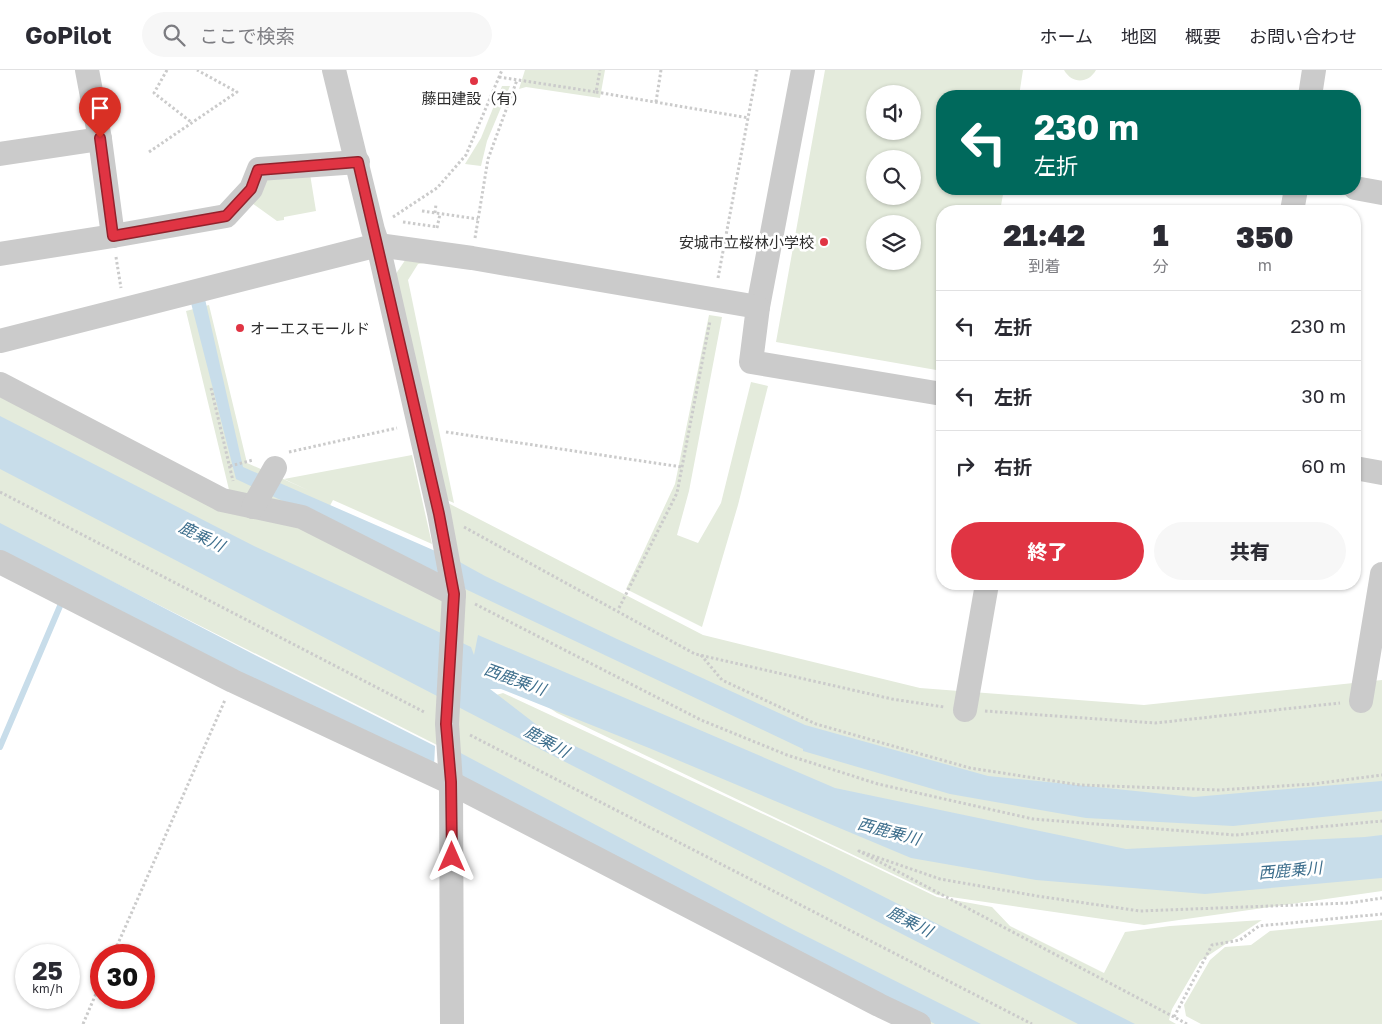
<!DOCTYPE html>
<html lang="ja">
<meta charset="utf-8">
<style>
:root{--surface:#fff;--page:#f7f7f7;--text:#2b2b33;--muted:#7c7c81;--line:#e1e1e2;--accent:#e03443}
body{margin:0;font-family:"Golos Text","Noto Sans JP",sans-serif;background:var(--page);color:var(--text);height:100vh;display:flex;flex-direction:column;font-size:19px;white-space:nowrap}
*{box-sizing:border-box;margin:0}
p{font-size:16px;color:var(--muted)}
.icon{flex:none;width:28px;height:28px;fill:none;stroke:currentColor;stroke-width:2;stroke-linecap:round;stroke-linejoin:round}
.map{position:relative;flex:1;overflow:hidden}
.side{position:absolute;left:936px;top:135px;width:425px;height:385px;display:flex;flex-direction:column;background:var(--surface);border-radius:20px;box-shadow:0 1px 4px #0004}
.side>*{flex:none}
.banner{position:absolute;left:936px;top:20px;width:425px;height:105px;border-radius:20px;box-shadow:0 1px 4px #0004;background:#00695c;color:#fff;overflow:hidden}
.buttons{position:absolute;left:866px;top:15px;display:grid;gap:10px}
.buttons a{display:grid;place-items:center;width:55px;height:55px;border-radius:50%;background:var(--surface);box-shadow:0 1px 4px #0004;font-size:25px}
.speed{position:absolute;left:15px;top:874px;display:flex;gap:10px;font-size:25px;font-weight:700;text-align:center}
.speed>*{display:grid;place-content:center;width:65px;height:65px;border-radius:50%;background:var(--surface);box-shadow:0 1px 4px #0004;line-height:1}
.speed small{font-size:12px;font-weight:400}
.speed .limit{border:8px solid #d22;background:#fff;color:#111}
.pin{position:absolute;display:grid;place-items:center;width:42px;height:42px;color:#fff;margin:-51px -21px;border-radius:50% 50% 50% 0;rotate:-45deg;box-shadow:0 0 5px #0007}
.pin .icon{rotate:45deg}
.me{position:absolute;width:55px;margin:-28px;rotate:0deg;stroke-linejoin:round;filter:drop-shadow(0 0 4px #0008)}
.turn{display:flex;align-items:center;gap:18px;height:105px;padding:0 15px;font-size:22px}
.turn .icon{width:65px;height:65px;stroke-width:2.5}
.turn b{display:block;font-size:35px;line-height:42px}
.eta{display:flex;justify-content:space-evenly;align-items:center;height:85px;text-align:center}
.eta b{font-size:30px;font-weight:800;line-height:35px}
.cta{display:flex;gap:10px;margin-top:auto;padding:10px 15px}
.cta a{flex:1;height:58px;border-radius:30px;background:var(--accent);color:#fff;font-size:20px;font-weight:800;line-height:58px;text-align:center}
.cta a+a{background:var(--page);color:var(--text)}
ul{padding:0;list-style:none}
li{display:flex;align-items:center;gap:15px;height:70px;padding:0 15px;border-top:1px solid var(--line)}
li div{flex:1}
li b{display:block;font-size:19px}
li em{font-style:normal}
header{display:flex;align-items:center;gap:30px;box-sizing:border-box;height:70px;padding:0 25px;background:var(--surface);border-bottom:1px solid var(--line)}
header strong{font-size:24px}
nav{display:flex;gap:28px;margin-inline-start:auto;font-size:18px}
.search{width:350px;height:45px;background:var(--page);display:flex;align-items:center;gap:12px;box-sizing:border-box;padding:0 18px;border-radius:28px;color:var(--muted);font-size:19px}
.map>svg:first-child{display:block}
.green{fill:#e4ebdc;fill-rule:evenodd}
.water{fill:#c8ddea}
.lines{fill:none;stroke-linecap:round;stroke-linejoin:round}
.stream{stroke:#c8ddea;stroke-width:6}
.path{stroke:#cbcbcb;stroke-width:3;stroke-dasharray:2.5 2.5;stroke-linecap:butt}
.street{stroke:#cbcbcb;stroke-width:24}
.route-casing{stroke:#92222c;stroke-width:12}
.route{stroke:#e03443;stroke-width:9}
.poi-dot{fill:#e03443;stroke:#fff;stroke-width:2}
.labels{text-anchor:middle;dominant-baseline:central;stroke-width:5;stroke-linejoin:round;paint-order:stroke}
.poi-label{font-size:15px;fill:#2e2e2e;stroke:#fff}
.water-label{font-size:16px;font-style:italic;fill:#3e6f8d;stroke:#fff}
</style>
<header>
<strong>GoPilot</strong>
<div class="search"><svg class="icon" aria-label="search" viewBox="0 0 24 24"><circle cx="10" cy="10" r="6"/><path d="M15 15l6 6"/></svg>ここで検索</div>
<nav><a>ホーム</a><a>地図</a><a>概要</a><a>お問い合わせ</a></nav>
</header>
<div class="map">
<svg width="1382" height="954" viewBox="0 0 1382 954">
<rect width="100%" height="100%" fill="#fff"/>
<!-- green -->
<g class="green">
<path d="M525,0h80l-5,28 -74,-11 -7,2z"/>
<path d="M825,0h198l-4,26h-77v93h62l-4,22h-58v160l-166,-29zM875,24h37v37h-37zM875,89h37v37h-37zM875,154h37v37h-37z"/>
<path d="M1064,0h32c-8,14 -24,14 -32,0z"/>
<path d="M502,16h8l-23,55 -6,25 -16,-2 16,-26z"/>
<path d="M310,104l6,37 -32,6v3l-7,1 -28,-20 15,-22z"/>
<path d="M408,186l28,5 -18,3 -10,16 46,223 -7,-3 -54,-222z"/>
<path d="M209,235l38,158 63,28 -26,-12 128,-24 20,89 -99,-44 -11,21 -92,-27 -44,-183z"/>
<path d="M709,245l13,2 -33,174 -12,44 21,8 23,-40 30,-121 17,4 -30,119 -36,122 -76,-38 49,-105z"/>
<path d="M0,323l291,128 154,79 -8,145 -437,-220z"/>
<path d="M448,433l255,132 217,53 224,17 238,-25v211l-238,34 -207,-30 -380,-182 -96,-64z"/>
<path d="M503,623l288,134 146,70 55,10 18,19 94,47 21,-41 45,-6 92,-6 -62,41 -28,48 -3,11 7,4h-249l-473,-242 1,-75z"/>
<path d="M1382,850v104h-181l-15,-8 -2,-11 26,-45 15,-13 26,-2 19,-14z"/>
</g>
<!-- water -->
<g class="water">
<path d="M205,229l38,168 197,86 4,24 -208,-98 -45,-176z"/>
<path d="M0,346l254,130 217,101 3,8 4,-20 357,153 291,61 239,-12 17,-2v43l-177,16 -169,-14 -125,-22 -262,-110 -148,-59h-11l56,43 287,139 302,153h-57l-587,-300 -491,-255z"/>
<path d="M0,453l255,132 180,91 -1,21 -434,-209z"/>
<path d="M456,490l29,16 132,63 188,86 183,51 206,21 188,-16v30l-149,15 -147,-8 -136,-24 -147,-43v-2l-344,-163z"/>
<path d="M455,680l333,177 193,97h-46l-481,-248z"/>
</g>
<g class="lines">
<!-- stream -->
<path class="stream" d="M0,677l63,-148"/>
<!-- path -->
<g class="path">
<path d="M167,0l-13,23 37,29"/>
<path d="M499,7l97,15 4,-22"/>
<path d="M596,22l153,26"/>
<path d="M656,32l5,-32"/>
<path d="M149,82l88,-60 -40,-22"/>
<path d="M422,141l56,8"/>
<path d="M435,143l1,-9"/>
<path d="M393,147l44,-29 29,-33 36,-85"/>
<path d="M403,152l35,5"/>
<path d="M437,158l3,-14"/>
<path d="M475,168l13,-79 29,-79"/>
<path d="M116,187l5,31"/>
<path d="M718,208l39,-208"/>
<path d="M211,318l22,93"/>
<path d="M446,362l236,35"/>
<path d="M289,382l108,-24"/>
<path d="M230,396l23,-6"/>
<path d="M0,422l426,221"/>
<path d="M464,457l231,127 197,45 52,8"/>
<path d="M475,534l226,116 86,35 91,29 155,35 202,16 147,-14"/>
<path d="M619,538l58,-115 33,-172"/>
<path d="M701,585l21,25 94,44 154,44 110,17 139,5 94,-6 69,-9"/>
<path d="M985,641l170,12 185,-20"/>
<path d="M470,665l562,289"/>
<path d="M113,885l112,-255"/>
<path d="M1174,947l-315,-166 81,28 97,17 103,15 209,-8 33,-5"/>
<path d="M83,954l18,-42"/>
<path d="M1187,954l-13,-7 38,-72 28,-5 19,-14 123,-12"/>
</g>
<!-- street -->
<g class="street">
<path d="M87,0l13,69 13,97"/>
<path d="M334,0l39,160 5,15 61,268 15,81 -7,130 4,59 1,241"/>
<path d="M803,0l-45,237 -7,55 191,32"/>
<path d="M1310,26l4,-26"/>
<path d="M0,84l100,-15"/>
<path d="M1355,118l27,5"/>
<path d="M1292,141l4,-22"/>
<path d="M0,184l113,-18 113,-20 25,-27 8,-20 99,-7"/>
<path d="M0,271l378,-96 94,13 286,49"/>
<path d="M0,314l222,116 80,17 152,77"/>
<path d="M1355,398l27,5"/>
<path d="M253,437l22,-39"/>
<path d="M0,492l233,119 218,102 428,222 40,19"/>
<path d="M1361,631l21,-127"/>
<path d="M965,640l22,-126"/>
</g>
</g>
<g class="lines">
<!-- route casing -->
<g class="route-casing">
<path id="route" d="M100,68l13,98 113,-20 25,-27 7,-19 100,-8 81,352 15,80 -8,130 5,58 1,75"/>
</g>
<!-- route -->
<use href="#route" class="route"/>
</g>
<!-- markers -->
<g class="poi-dot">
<circle cx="474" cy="11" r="5"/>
<circle cx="824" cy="172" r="5"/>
<circle cx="240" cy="258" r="5"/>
</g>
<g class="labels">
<!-- poi labels -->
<g class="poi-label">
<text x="474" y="28">藤田建設（有）</text>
<text x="814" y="172" text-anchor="end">安城市立桜林小学校</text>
<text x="250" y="258" text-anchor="start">オーエスモールド</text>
</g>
<!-- water labels -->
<g class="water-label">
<text transform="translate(202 466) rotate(26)">鹿乗川</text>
<text transform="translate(515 609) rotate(20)">西鹿乗川</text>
<text transform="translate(547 671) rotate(29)">鹿乗川</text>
<text transform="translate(889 761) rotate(15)">西鹿乗川</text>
<text transform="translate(1290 800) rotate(-5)">西鹿乗川</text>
<text transform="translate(910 851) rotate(27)">鹿乗川</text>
</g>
</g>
</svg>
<div class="buttons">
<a><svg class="icon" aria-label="sound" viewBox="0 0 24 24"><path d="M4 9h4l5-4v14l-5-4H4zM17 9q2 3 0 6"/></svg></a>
<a><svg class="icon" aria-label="search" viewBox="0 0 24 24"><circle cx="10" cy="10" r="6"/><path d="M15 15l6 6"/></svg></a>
<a><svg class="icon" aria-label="layers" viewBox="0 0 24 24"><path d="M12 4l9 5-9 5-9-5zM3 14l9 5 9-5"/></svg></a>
</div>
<div class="speed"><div>25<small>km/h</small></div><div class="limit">30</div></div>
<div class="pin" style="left:100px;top:68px;background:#d93025"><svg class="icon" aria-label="arrive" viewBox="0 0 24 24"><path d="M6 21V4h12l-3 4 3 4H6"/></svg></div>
<svg class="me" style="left:452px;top:787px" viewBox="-20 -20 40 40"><path d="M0-17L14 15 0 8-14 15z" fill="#e03443" stroke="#fff" stroke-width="4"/></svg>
<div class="banner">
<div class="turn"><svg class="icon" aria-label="left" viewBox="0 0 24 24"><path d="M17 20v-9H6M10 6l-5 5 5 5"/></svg><div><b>230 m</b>左折</div></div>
</div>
<section class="side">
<div class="eta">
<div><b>21:42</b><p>到着</p></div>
<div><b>1</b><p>分</p></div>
<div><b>350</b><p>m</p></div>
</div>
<ul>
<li><svg class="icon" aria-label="left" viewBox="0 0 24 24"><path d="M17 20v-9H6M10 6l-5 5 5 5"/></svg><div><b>左折</b></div><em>230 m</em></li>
<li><svg class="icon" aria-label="left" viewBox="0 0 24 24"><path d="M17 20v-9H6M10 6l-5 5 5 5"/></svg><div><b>左折</b></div><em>30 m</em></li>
<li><svg class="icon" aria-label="right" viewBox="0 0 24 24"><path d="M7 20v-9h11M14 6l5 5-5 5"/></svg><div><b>右折</b></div><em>60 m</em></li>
</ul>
<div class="cta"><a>終了</a><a>共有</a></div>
</section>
</div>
